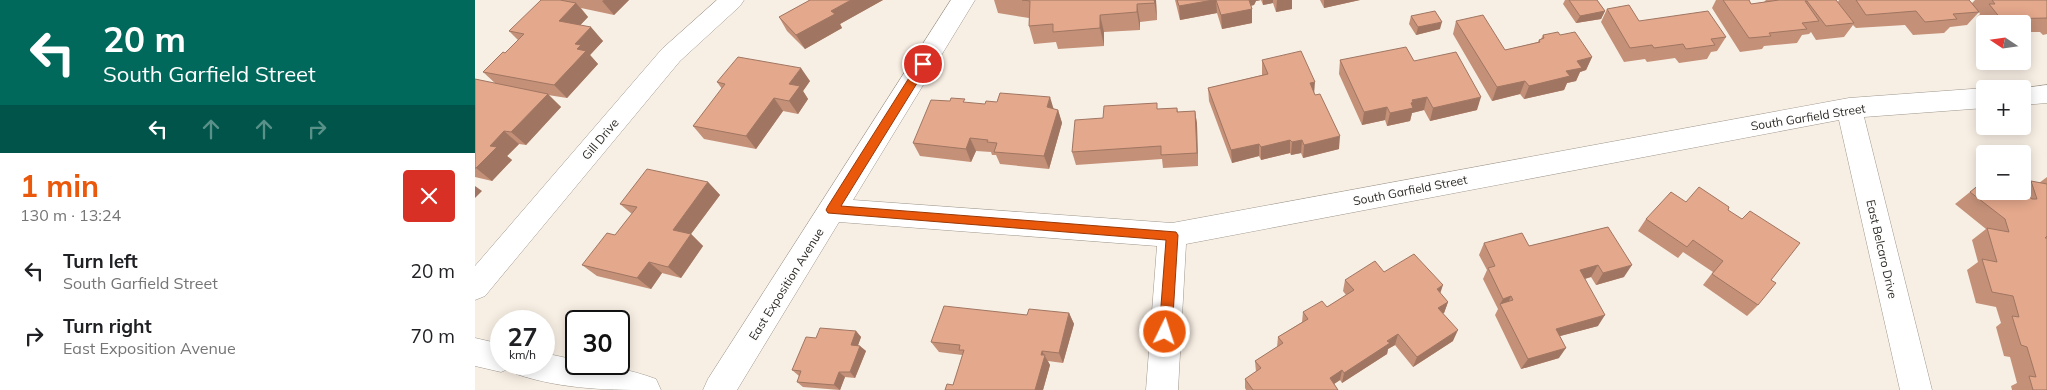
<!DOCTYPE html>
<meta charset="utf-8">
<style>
:root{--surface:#fff;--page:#f2f2f2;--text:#202124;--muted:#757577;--accent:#ea580c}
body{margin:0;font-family:Mulish,sans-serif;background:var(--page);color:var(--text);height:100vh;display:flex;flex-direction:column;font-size:19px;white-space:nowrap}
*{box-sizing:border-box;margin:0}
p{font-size:16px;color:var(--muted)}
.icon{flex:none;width:28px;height:28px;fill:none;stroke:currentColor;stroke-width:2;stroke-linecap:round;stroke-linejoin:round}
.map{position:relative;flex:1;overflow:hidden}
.side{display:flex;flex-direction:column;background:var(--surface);width:475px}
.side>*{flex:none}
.hud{background:#00695c;color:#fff;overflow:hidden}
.needle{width:32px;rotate:283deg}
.tools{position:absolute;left:1501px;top:15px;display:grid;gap:10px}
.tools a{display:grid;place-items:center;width:55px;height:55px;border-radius:5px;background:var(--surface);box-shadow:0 2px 12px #0003;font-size:25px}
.speed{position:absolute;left:15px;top:310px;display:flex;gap:10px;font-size:25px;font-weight:700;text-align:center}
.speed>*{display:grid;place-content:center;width:65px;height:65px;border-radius:50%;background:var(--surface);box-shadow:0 2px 12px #0003;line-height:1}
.speed small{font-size:12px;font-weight:400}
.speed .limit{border:2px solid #111;border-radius:8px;background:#fff;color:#111}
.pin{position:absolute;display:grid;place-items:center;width:42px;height:42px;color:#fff;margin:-21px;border:2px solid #fff;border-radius:50%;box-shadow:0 1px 5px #0007}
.me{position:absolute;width:55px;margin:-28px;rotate:4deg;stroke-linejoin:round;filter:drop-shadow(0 0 4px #0008)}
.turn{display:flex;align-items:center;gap:18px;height:105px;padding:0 20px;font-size:22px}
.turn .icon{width:65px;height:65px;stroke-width:2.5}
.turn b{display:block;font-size:35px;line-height:42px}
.lanes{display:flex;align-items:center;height:48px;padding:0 20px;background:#0003;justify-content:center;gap:25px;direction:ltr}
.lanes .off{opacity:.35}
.round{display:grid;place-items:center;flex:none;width:52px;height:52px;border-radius:5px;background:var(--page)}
.overview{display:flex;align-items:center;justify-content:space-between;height:85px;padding:0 20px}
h1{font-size:30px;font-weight:700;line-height:38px;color:var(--accent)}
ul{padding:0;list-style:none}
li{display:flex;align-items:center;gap:15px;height:65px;padding:0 20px}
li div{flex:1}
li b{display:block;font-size:19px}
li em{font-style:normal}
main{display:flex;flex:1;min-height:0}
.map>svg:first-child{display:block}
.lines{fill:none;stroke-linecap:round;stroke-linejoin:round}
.minor-casing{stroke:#9f978d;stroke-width:1}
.minor{fill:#fff;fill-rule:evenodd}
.wall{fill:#c49078}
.shaded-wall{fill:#a07662}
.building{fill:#e4a88c;stroke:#a07662}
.route{fill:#ea580c;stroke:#983908}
.labels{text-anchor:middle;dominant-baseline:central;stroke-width:4;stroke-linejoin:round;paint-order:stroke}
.street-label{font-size:12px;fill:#2e2b26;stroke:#fefefe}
</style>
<main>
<section class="side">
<div class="hud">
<div class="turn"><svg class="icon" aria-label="left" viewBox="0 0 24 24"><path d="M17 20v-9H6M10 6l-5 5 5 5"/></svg><div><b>20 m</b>South Garfield Street</div></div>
<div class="lanes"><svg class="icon" aria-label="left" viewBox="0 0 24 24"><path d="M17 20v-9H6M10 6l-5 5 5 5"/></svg><svg class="icon off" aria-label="ahead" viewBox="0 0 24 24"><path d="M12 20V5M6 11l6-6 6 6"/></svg><svg class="icon off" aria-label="ahead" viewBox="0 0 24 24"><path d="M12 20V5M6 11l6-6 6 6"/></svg><svg class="icon off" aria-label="right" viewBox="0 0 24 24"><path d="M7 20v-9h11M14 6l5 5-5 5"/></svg></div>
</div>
<div class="overview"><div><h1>1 min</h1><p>130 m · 13:24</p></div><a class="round" style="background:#d93025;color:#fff"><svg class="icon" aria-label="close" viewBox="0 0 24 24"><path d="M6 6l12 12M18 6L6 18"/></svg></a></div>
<ul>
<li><svg class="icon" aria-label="left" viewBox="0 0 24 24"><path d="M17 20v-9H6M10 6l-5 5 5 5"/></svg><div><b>Turn left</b><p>South Garfield Street</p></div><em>20 m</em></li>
<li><svg class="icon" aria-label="right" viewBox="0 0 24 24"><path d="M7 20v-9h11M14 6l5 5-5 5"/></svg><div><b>Turn right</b><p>East Exposition Avenue</p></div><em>70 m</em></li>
</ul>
</section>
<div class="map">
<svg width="1572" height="390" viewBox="0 0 1572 390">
<rect width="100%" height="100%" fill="#f8efe4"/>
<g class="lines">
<!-- minor casing -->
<g class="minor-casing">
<g id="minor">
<path d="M242,0h27l-4,6 -60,55 -195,235 -10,4v-34l187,-217z"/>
<path d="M476,0h24l-122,200 319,23 677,-125 136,-10 1,1 -1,19 -121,9 68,273h-32l-61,-270 -653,124 -8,146h-32l11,-144 -318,-24 -102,168h-34l5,-11z"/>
<path d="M1572,85v18l-24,2v-16h-7z"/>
<path d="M0,338l26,6v20h43v-11l32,7v4c27,0 56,6 80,15l5,11c-51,0 -97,0 -145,-16l-3,-7 -12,5 -26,-6z"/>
</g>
</g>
<!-- minor -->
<use href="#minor" class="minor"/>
</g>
<!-- wall -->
<g class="wall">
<path d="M86,0h68l-15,15 -33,-7 7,9 -8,8 23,16 -13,14 8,9 -31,34 -19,-3 13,12 -35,38 -7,-1 -12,12 5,4 -20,21 -17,-4v-98l21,5 -13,-12 22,-19 13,-13 -9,-9z"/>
<path d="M333,0h75l-43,24 2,4 -37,21 -18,-18 -8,-14 30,-16z"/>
<path d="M519,0h162l1,20 -17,2v8l-36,2v14l-46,3 -2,-7 -22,2 -5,-18v-8l-31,-5z"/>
<path d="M700,0h117v9l-16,3 -3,-9 -10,2 -2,-5 -5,1 -2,4 -3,1 1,3v14l-30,6 -5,-16 -37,7z"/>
<path d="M845,0h40l-36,8z"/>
<path d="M1090,0h32l8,11 -4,8 -25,4 -13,-19z"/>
<path d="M1241,0h33l2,4 13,-2 2,-2h70l2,2 1,-2h130l3,3 3,-3h72v34l-4,1 -3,-3h-17v-8h-38v5l-8,-12 3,-3 -1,-2 -12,13 -17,2 -6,6 -31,2 -8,-10 -49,3 -3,-3 -9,12 -28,3 -5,-8 -2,2 -7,1 -5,8 -33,3 -2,3 -22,3 -28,-44z"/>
<path d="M1132,9l32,12 87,16 -9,14 -6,1 -4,7 -28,4 -4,-5 -28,4 -2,-3 -21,3 -23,-40z"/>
<path d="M936,16l29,13 -24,6 -7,-11z"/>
<path d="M981,21l49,29 33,-8 1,-2 2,-1 2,-4 49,22 -6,13 -6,2 -4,9 -9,2 -3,7 -40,9 -4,-5 -28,7 -39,-67z"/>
<path d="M787,60l77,89 -36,9 -2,-5 -10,2 -1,-2 -29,7 -2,-4 -27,7 -23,-62 -1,-13 54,-13z"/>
<path d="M865,60l74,1 63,49 -47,11 -6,-11 -12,3 -2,8 -23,5 -2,-6 -23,5 -23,-51z"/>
<path d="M335,81l-7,10 5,8 -10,15 -15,-3 -27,38 -52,-10 -11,-13 29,-37 -5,-7z"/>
<path d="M491,103l87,6 5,1 4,13 -13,46 -49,-5 -4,-9h-4l-1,-3 -15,-1 -5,11 -51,-6 -7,-13z"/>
<path d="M702,108l1,4 17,-1 2,13 1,42 -35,2 -1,-9 -86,6 -4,-13 31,-34 55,-9z"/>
<path d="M1572,177v213h-35l-1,-4 6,-3 -7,-26 -6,-1 -8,-29 5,-4 -5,-16 -20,-4 -9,-33 11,-8 -6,-22 14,-11 -31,-25 15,-12 53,-1v-3l8,-7 8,2z"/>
<path d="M233,182l12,13 -29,39 12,12 -22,32 -19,-5 -11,16 -54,-13 -15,-11 33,-30 17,-21 -12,-10z"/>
<path d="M1211,202l42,8 43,70 -13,25 -11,11 -44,-31 10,-13 -30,-20 -5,6 -40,-27 8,-12z"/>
<path d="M1133,227l16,50 -28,8 -5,-8 -6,2 13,47 -38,10 -1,22 -38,11 -26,-54 3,-6 -15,-30 4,-9 -8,-15 5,-12 45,3z"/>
<path d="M909,272l56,21 8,9 -4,11h-2l11,28 -40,26 -18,-22 -7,4 -1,5 -45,29 -2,-3 -6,4 4,6h-92l-1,-2v-9l11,-7 -1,-11 22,-14 1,-10 24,-15 1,-10 24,-5 19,-12 -3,-4 2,-11z"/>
<path d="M594,313l5,11 -11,39 -15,-2 2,4 -7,25h-98l8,-5 10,-29 -1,-1 -23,-3 -8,-10 96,-27z"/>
<path d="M381,331l5,6 -3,8 8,6 -11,27 -10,-1 -5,13 -37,-3 -6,-5 2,-6 -7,-6 24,-32z"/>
</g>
<!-- shaded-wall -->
<g class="shaded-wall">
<path d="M129,0h25l-15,15 -12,-14z"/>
<path d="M376,0h32l-43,24 2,4 -37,21 -9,-14 35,-24z"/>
<path d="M679,0h2l1,20z"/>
<path d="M738,0h3l1,13 -37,7 -1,-14z"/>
<path d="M772,0h14l-5,1 -2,4 -7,1z"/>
<path d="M788,0h10v3l-10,2z"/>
<path d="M802,0h15v9l-16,3z"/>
<path d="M849,0h36l-36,8z"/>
<path d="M101,3l12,14 -17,18 -12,-14z"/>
<path d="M662,4l3,18v8l-3,-18z"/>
<path d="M777,9v14l-30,6 -1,-14z"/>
<path d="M1130,11l-4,8 -25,4 4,-7z"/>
<path d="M625,15l4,17v14l-4,-18z"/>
<path d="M967,22l-2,7 -24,6 2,-8z"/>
<path d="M116,27l12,14 -13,14 8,9 -31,34 -13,-13 23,-36 -2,-5z"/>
<path d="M1117,57l-6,13 -6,2 -4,9 -9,2 -3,7 -40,9 5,-13 37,-15 11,-10z"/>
<path d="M326,68l9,13 -7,10 5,8 -10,15 -9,-13v-17z"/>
<path d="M1050,81l-5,13 -28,7 5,-14z"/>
<path d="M840,82l-1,13 -4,-12z"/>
<path d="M73,94l13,13 -35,38 -15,-13z"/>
<path d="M575,97l4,13 -7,-3z"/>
<path d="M952,97l-3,13 -12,3 -2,8 -23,5 3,-13 21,-10 1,-3z"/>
<path d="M1006,97l-4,13 -47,11 3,-13z"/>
<path d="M299,98l9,13 -27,38 -10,-13z"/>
<path d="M912,107l-2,13 -23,5 2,-13z"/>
<path d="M583,110l4,13 -13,46 -5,-13z"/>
<path d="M720,111l2,13 1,42 -1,-13z"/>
<path d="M29,131l15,13 -12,12 5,4 -20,21 -16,-13 14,-22z"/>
<path d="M865,136l-1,13 -36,9 1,-13z"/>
<path d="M495,138l6,13 -5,11 -5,-13z"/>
<path d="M815,140v13l-29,7v-13z"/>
<path d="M827,140l-1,13 -10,2 1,-13z"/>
<path d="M784,144v12l-27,7 -1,-13z"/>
<path d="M233,182l12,13 -35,47 -12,-12z"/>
<path d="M0,186l7,5 -7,7z"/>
<path d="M216,234l12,12 -22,32 -13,-11z"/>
<path d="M174,262l13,11 -11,16 -14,-11z"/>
<path d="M1123,265l-7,12 -18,5 7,-12z"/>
<path d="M1157,265l-8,12 -28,8 7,-12z"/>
<path d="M968,285l-4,12 -2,-8z"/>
<path d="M1036,296l-5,12 -6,-4 3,-5z"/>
<path d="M973,302l-4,11 -10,6 4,-11z"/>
<path d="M594,313l5,11 -11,39 -4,-10z"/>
<path d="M1130,315l-7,11 -49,13 7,-10z"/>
<path d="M983,330l-5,11 -40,26 4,-10z"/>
<path d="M381,331l5,6 -5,14 -5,-6z"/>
<path d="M923,334l-3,11 -7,4 -1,5 -45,29 2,-10z"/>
<path d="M385,346l6,5 -11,27 -5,-6z"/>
<path d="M1091,348l-7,10 -38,11 7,-10z"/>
<path d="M567,351l8,14 -7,25h-8z"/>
<path d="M867,370l-2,10 -12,8 2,-10z"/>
<path d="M364,372l6,5 -5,13 -6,-5z"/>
</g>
<!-- building -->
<g class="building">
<path d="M66,0h19l16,3 -17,18 32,6 -16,17 6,1 -4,4 9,2 -32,34 -71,-13 20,-20 2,1 19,-19 -15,-3z"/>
<path d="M335,0h41l-20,11 4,3 -39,21 -17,-18z"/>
<path d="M547,0h132l1,3 -18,1v8l-37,3v13l-47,4v-8l-24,2 1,-25z"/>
<path d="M702,0h36l-34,6z"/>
<path d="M741,0h33l3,9 -31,6z"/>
<path d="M1094,0h28l8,11 -25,5z"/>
<path d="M1248,0h26l2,4 28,-4h57l18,23 -28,3 -19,-25h-2l14,20 -17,2 5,6 -38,4 2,3 -22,2z"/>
<path d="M1381,0h113l10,12 -26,2 4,5 -32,3 -9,-11 -50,4z"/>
<path d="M1517,0h55v18l-46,1 -12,-15h6z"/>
<path d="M1154,5l10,16 69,-10 18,26 -15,2 4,6 -29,4 -3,-5 -29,4 -2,-3 -22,3 -23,-39z"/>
<path d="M960,11l7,11 -24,5 -7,-11z"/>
<path d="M1008,15l22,35 35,-8 -1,-2 5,-2 -1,-3 15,-3 2,3 15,-3 17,25 -15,4 5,7 -16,3 4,5 -41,10 -4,-5 -28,6 -41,-66z"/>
<path d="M931,47l8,14 42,-9 25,45 -48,11 -6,-11 -15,3 1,2 -2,1 2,5 -23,5 -3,-6 -23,5 -24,-52z"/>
<path d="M826,51l14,31 -5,1 5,12 5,-1 20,42 -36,9 -2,-5 -10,2 -2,-2 -29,7 -2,-3 -28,6 -23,-62 60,-14 -6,-14z"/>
<path d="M263,57l63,11 -12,16 11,2 -11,15 -15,-3 -28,38 -53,-10 32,-42 -8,-2z"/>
<path d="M0,79l73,15 -37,38 -7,-1 -14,15 7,1 -21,21h-1z"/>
<path d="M525,93l50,4 -3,10 11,3 -14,46 -50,-4 3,-9 -10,-1 1,-2 -18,-2 -4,11 -53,-6 18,-43 19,1 1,-3 14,1 -2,3 22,2 1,-3 11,1z"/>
<path d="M682,103v6l20,-1v4l18,-1 2,42 -36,2v-9l-89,6 3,-32 28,-2 1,-12z"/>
<path d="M172,169l61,13 -35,48 18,4 -23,33 -19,-5 -12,16 -55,-13 25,-32 8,2 22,-28 -17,-3z"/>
<path d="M1510,180v11h36l11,8h5l-6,-18 16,3v52l-2,2h2v152h-14l-4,-14 7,1 -9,-30 -6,-2 -9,-29 7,1 -6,-21 -21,-4 -10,-33 15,3 -10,-34 22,4 -4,-13 -35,-27z"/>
<path d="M1224,187l30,20 -1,3 14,9 8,-8 50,32 -29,37 5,3 -18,22 -46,-31 11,-13 -30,-21 -6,7 -41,-28 25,-27 15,10z"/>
<path d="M1133,227l24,38 -29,8 -5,-8 -18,5 25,45 -49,14 10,19 -38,11 -28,-55 13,-4 -2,-4 -8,3 -15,-31 7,-2 -11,-23 38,-10 7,13z"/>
<path d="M939,254l29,31 -6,4 11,13 -10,6 20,22 -41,27 -19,-23 -11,7 3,2 -46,30 -2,-3 -12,8 8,12h-85l-8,-11 16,-11 -6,-7 28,-18 -5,-6 30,-18 -5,-7 19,-11 5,6 27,-17 -9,-10 30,-19 9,11z"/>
<path d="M469,306l83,9 2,-6 40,4 -10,40 -17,-2 -1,4h4l-10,35h-90l2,-6 6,1 11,-35h-5l1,-5 -29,-3z"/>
<path d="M345,328l36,3 -5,14 9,1 -10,26h-11l-5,13 -37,-3 4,-11 -9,-1 14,-33 10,1z"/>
</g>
<!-- route -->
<path class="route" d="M448,61l5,3 -1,3 -86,139 335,26 2,3 -6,97 -2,4 -5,2 -4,-2 -2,-4 7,-92 -338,-27 -2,-3 2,-4 91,-144z"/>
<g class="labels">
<!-- street labels -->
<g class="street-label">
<text transform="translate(1333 117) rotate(-9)">South Garfield Street</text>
<text transform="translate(125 139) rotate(-50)">Gill Drive</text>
<text transform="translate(935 190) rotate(-11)">South Garfield Street</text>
<text transform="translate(1407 249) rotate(77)">East Belcaro Drive</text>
<text transform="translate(311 284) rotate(-58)">East Exposition Avenue</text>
</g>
</g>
</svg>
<div class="tools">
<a><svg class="needle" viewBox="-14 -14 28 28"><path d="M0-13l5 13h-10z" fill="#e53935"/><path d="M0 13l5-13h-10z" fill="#757577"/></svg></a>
<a>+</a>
<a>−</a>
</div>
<div class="speed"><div>27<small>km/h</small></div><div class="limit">30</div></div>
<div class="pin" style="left:448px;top:64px;background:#d93025"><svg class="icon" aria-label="arrive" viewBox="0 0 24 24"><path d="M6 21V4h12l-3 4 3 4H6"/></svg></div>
<svg class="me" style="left:690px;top:332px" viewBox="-20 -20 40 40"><circle r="17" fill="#ea580c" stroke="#fff" stroke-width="3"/><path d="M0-11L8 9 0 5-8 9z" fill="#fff"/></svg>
</div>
</main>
